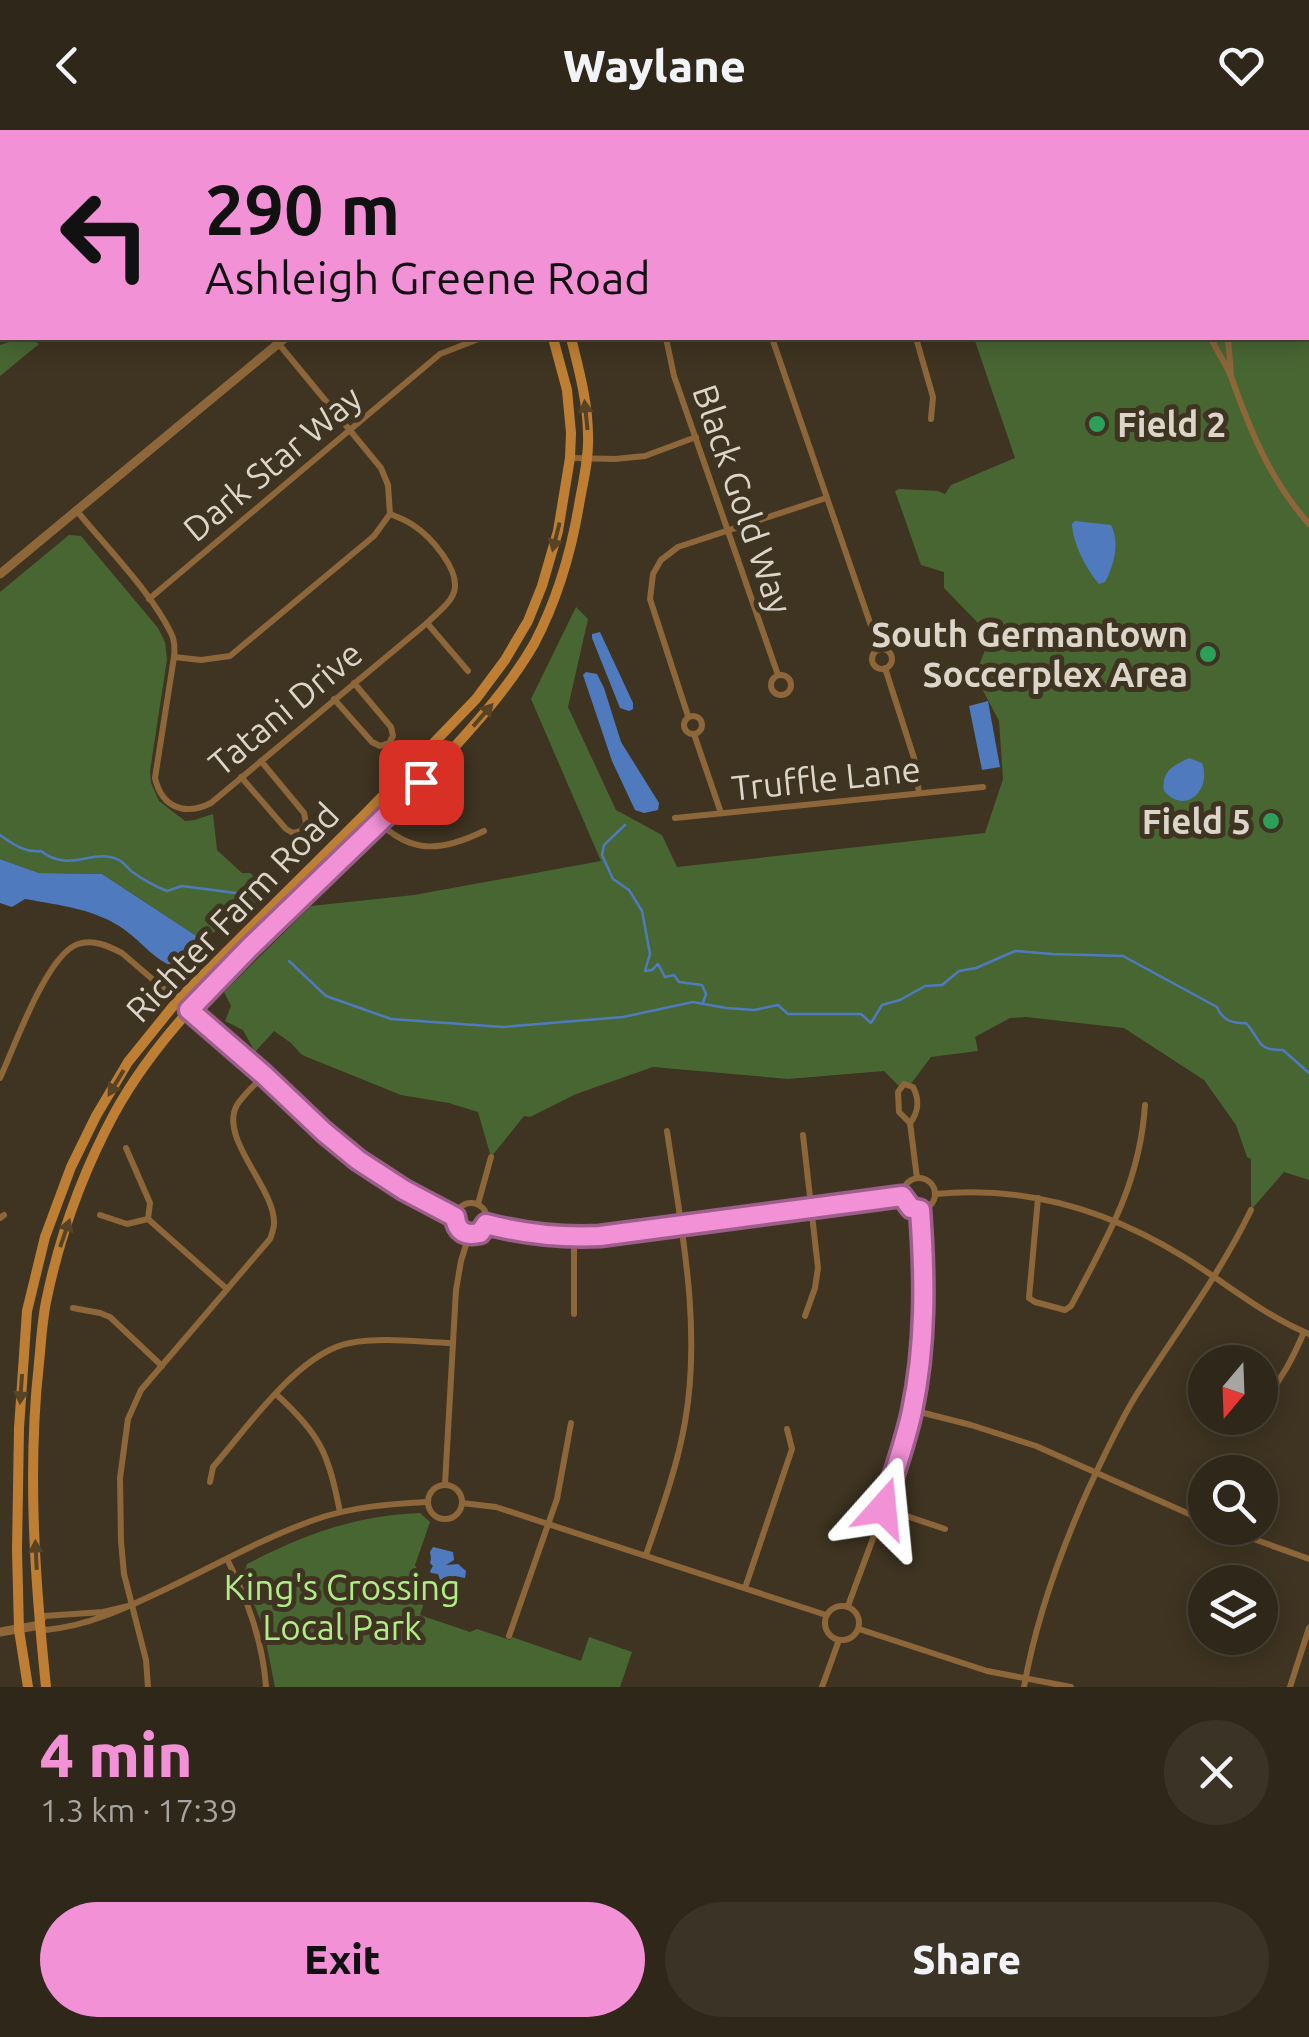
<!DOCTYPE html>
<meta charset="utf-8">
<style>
:root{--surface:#2f2719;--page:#3b3326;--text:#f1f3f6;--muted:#a7a5a2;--line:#4a4438;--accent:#f291d6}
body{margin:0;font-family:Ubuntu,sans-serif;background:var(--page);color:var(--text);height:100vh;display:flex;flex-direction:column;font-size:38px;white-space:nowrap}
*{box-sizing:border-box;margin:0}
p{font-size:32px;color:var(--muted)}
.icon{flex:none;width:55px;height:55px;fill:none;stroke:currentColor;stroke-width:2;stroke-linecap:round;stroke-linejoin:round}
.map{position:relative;height:1557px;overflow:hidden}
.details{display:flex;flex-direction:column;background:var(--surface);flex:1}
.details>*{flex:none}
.hud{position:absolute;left:0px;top:0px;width:1310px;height:210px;box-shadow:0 5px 25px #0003,0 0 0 2px var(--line);background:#f291d6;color:#111;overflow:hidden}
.needle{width:65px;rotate:199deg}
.tools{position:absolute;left:1188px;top:1215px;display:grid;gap:20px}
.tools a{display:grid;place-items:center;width:90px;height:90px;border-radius:50%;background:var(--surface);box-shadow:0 5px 25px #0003,0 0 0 2px var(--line);font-size:50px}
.pin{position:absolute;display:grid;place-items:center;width:85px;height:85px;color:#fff;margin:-42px;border-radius:20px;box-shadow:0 5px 15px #0006}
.me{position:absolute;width:110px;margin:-55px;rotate:18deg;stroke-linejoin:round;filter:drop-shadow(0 0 8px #0008)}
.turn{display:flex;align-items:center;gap:35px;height:210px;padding:0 40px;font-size:45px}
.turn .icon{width:130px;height:130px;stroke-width:2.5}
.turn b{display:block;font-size:70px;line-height:85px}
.round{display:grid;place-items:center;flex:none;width:105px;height:105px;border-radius:52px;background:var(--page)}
.overview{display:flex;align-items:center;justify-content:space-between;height:170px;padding:0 40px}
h1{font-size:60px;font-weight:800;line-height:75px;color:var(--accent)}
.cta{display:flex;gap:20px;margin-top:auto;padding:20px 40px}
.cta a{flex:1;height:115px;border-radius:60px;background:var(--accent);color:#111;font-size:40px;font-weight:800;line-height:115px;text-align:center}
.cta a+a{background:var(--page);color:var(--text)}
header{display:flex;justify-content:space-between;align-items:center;height:130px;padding:0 40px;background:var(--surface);font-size:45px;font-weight:800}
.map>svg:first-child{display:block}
.green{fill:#486632}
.water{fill:#4f7bbe}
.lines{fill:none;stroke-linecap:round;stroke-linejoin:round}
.stream{stroke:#4f7bbe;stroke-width:2.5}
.minor{stroke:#8d663a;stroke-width:6}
.tertiary{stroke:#8d663a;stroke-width:9}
.secondary{stroke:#be7f34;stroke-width:10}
.oneway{fill:#584325}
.route-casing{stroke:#9d5e8b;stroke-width:25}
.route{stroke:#f291d6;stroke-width:18}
.leisure-dot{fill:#2e9e5b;stroke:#3f3421;stroke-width:4}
.labels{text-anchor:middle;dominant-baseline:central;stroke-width:10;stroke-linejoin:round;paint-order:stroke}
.poi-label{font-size:35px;font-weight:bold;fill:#dcd5ca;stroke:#3f3421;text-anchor:end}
.street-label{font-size:35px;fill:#dcd5ca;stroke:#3f3421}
.park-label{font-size:35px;fill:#b1ec88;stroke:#3f3421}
</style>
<header><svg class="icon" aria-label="back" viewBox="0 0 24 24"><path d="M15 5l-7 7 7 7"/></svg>Waylane<svg class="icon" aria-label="heart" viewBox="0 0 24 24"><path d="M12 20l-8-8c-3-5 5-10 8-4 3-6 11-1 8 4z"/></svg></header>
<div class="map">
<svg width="1309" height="1557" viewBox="0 0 1309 1557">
<rect width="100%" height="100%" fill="#3f3421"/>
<!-- green -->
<g class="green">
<path d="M899,0h410v1050l-25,-8 -33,38v-51l-4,-2 -11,-32 -32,-45 -80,-52 -98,-11 -16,1 -35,19 3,14 -47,6 -21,28 -10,2 -16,-16 -96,8 -135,-12 -77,27 -46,23 -6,-1 -33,41 -13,-45 -29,-9 -48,-8 -99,-40 -11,-12 -17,-12 -19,21 -12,-22 -18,-9 6,-15 -7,-14 87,-86 103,-11 187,-34 -70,-162 45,-92 12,12 -20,88 48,103 46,25 15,32 308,-34 18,-54 -4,-58 -24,-46 11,-27 -8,-25 -34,-35v-16l-23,-7 -26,-74 4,-2 39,2 7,3 6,-9 64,-27 -41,-120h334v-206h-408z"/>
<path d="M20,208h9l10,6 -39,32v-31z"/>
<path d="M69,405l12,1 77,92 7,14 2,17 -17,112 1,12 8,18 26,20 10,-1 18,-6 4,36 25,23h8l11,9 -2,7 7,6 -22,17 -8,1 -32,28 -102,-67 -63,-1 -39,-14v-267z"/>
<path d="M420,1383l10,9 -15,43 13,26 -8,24 50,17 7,-3 33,11 2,-3 69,24 8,-24 43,15 -12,35h-345l-12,-60 -20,-51 4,-12c58,-30 107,-48 173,-51z"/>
</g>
<!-- water -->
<g class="water">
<path d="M1075,391l36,4c9,18 3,40 -6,57l-6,2c-13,-15 -26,-40 -27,-60z"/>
<path d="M600,502l33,71v6l-4,2 -9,-3 -28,-70v-4z"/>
<path d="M586,542l11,2 7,14 17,54 38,61 -1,7 -14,3 -9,-3 -23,-49 -29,-86z"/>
<path d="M988,571l12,66 -18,3 -13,-64z"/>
<path d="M1189,628l13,5c10,26 -16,53 -38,28 -3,-20 9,-25 25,-33z"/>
<path d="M0,729l39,14 63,1 102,67 -28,27c-23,-9 -32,-24 -51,-38 -28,-21 -67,-25 -100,-31l-13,8 -12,-4z"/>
<path d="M433,1417l20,5 1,8 -8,5 12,-1 8,7 -1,7 -10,-2 -15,4 -2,-6 -7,-1 -1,-2 3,-5 -3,-3 1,-5 -1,-6z"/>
</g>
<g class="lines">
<!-- stream -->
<g class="stream">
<path d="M625,695l-21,20 -2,10 11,24 16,11 13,21 8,43 -5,17 7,-1 6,-6 7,13 9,-2 5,7 23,3 4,9 -3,9"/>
<path d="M1147,697l8,-13"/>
<path d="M0,705c13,9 24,18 41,16 29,23 52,-4 78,9 5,3 8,7 12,11 11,8 23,15 36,20l15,-5 69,9"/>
<path d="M289,831l37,35 65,23 112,8 120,-10 70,-15 33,6 28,2 24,-5 10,9h73l10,9 11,-18 18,-5 25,-14 17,-1 17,-14 17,-3 39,-17 37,3 71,2 94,51c5,13 16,17 29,16 15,16 10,28 37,27l26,23"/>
</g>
<!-- minor -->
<g class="minor">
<path d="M7,0l2,2"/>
<path d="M102,0l1,2"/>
<path d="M206,0v2"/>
<path d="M294,0v2"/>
<path d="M690,0v2"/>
<path d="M1131,0l1,2"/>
<path d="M1147,0l1,2"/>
<path d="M382,2v-2"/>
<path d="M1308,148h1"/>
<path d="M0,165l2,-1"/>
<path d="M666,208l8,38 104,299"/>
<path d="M772,208l107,311"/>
<path d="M916,208l17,59 -2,22"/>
<path d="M1211,208c6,14 16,27 21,41 19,54 39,102 77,145"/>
<path d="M1228,208l3,36"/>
<path d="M571,328l44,1 30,-3 51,-19"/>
<path d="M77,381c30,37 74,81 94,122 4,8 4,16 3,24l-19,121c7,30 30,38 56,25l216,-180c9,-9 23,-19 27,-31 7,-22 -24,-56 -41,-67 -7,-5 -16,-8 -23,-11"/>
<path d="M149,469l291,-245 41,-16"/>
<path d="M427,493l41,48"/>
<circle cx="882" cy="529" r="10"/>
<path d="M174,527l27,3 29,-4 144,-120 16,-22 -2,-29 -7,-17 -103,-125"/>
<path d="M885,538l29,90 5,35"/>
<circle cx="781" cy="555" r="10"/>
<path d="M334,569l38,43 8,4 9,-3 4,-7 -2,-9 -37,-44"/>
<circle cx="693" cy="595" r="9"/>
<path d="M688,586l-38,-117 3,-25 8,-14 17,-13 148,-49"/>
<path d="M694,604l27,79"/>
<path d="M241,647l45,52 7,4 8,-2 5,-8 -2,-10 -43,-52"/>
<path d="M368,681c37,42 67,44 116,20"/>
<path d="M675,688l308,-31"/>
<path d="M0,948c14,-30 47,-124 78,-134 16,-5 30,2 44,9l142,122 60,57 35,28 45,30 51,27"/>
<path d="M910,993l-11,-11 -1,-20 6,-8 9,3c7,13 5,26 -3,36l7,55"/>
<path d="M803,1005l15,133 -3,20 -10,28"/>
<path d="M126,1018l24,55 -2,16 79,70"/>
<circle cx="919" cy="1064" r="16"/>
<path d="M935,1064c90,-9 173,16 249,63 42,26 79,58 125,77"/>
<path d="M1038,1068l-9,100 6,4 30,8 6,-4c36,-68 69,-123 74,-201"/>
<circle cx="471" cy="1089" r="16"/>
<path d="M478,1074l13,-47"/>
<path d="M100,1085l27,9 21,-5"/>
<path d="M0,1088l4,-3"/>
<path d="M486,1094c38,10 74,14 114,12l303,-40"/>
<path d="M73,1178l27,5 10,4 52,49"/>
<path d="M574,1184v-77"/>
<path d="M276,1264c45,41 52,59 64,118"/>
<path d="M1263,1271c19,-22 30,-43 41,-69"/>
<path d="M912,1280l59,15 65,21 169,75"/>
<path d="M210,1352l3,-15c34,-39 86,-115 137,-124 32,-6 69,-1 102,0"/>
<path d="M445,1354l11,-194 5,-29 8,-26"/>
<circle cx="445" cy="1372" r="17"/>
<path d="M462,1373l34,4 330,108"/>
<path d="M883,1378l62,21"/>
<path d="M1223,1398l86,31"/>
<path d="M646,1425c15,-44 31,-87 39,-133 17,-96 -4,-196 -18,-291"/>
<path d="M227,1429c21,41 36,82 39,128"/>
<path d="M745,1458l47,-139 -5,-20"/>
<path d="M133,1475l-30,7 -59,4 -4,9 5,5c44,-4 83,-23 123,-42 48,-23 95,-50 146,-68 36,-13 74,-16 113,-18"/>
<circle cx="842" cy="1493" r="17"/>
<path d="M848,1476c23,-64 51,-130 65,-197 13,-66 12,-132 8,-199"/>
<path d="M859,1499l128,42 84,16"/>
<path d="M509,1506l48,-137 14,-76"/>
<path d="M148,1557l-2,-27 -22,-86 -3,-33 -1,-63 8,-59 13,-29 129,-151c1,-2 4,-12 4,-15 2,-35 -56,-86 -37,-119 7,-11 19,-21 27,-30"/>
<path d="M822,1557l17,-47"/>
<path d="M1024,1557c12,-68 35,-132 63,-195 15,-32 30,-65 48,-95 39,-62 84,-121 116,-187"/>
<path d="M1290,1557l19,-59"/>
</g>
<!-- tertiary -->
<g class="tertiary">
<path d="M936,2l13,-2"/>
<path d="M997,2l8,-2"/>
<path d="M0,444l285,-236"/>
<path d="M0,1502l40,-7"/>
</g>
<!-- secondary -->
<g class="secondary">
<path d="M492,0l1,2"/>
<path d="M506,0l1,2"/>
<path d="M22,2l4,-2"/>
<path d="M0,18l2,-2"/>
<path d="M28,1557l-9,-57 -2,-80 2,-122 8,-117 18,-74 26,-70 25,-51 32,-54 50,-62 190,-189 108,-112 29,-39 23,-39 14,-35 16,-55 12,-73 1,-25 -4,-43 -14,-52"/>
<path d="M46,1557c-11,-107 -19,-216 -7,-324 2,-20 3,-41 7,-61 13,-64 37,-130 68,-188 40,-73 99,-131 159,-188 59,-57 120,-112 176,-173 31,-34 62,-69 85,-109 23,-44 37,-91 45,-139 4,-23 10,-46 9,-69 0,-33 -9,-66 -17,-98"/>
</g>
</g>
<!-- one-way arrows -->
<defs><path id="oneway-solid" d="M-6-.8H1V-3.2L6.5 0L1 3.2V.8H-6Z" transform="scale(2.5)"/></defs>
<g class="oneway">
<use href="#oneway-solid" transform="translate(586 285) rotate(-96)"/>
<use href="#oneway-solid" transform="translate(556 407) rotate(104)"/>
<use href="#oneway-solid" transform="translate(483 585) rotate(-49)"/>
<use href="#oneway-solid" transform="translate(116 953) rotate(121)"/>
<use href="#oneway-solid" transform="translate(65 1103) rotate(-71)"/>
<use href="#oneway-solid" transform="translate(21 1259) rotate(94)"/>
<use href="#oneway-solid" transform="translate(36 1425) rotate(-93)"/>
</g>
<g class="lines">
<!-- route casing -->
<g class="route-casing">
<path id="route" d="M421,652l-171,165 -61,63 75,65 60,57 34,28 46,30 51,27c2,15 10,19 25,16l6,-9c38,10 74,14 114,12l302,-40 9,12 9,2c5,67 6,135 -8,201 -7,33 -19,65 -29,97"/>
</g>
<!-- route -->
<use href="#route" class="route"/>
</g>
<!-- markers -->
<g class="leisure-dot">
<circle cx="1097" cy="294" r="10"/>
<circle cx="1208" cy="524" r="10"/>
<circle cx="1271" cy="691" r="10"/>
</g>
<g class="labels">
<!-- poi labels -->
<g class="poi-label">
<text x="1117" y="294" text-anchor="start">Field 2</text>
<text x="1188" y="504">South Germantown<tspan x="1188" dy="40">Soccerplex Area</tspan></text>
<text x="1251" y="691">Field 5</text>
</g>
<!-- street labels -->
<g class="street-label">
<text transform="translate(272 333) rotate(-40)">Dark Star Way</text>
<text transform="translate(743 369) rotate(71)">Black Gold Way</text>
<text transform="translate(285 578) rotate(-40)">Tatani Drive</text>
<text transform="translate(826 648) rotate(-6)">Truffle Lane</text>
<text transform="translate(232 782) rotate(-46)">Richter Farm Road</text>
</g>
<!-- park labels -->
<g class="park-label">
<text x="342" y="1457">King's Crossing<tspan x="342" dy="40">Local Park</tspan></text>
</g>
</g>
</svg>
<div class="tools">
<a><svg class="needle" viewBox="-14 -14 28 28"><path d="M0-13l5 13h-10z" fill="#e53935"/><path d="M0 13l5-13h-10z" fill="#a7a5a2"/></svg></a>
<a><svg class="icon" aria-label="search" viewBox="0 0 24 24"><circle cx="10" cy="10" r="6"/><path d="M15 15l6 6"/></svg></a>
<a><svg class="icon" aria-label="layers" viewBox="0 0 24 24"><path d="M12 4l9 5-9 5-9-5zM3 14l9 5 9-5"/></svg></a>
</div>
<div class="pin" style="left:421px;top:652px;background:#d93025"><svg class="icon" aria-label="arrive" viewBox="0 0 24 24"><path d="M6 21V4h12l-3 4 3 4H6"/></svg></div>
<svg class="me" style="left:883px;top:1378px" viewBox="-20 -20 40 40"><path d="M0-17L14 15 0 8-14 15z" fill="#f291d6" stroke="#fff" stroke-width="4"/></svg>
<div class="hud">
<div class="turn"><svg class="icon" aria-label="left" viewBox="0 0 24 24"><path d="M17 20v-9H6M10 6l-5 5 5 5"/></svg><div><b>290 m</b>Ashleigh Greene Road</div></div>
</div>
</div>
<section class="details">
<div class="overview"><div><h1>4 min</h1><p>1.3 km · 17:39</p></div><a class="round"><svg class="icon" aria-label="close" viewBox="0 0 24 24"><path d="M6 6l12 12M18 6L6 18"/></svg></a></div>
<div class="cta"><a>Exit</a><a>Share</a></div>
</section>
